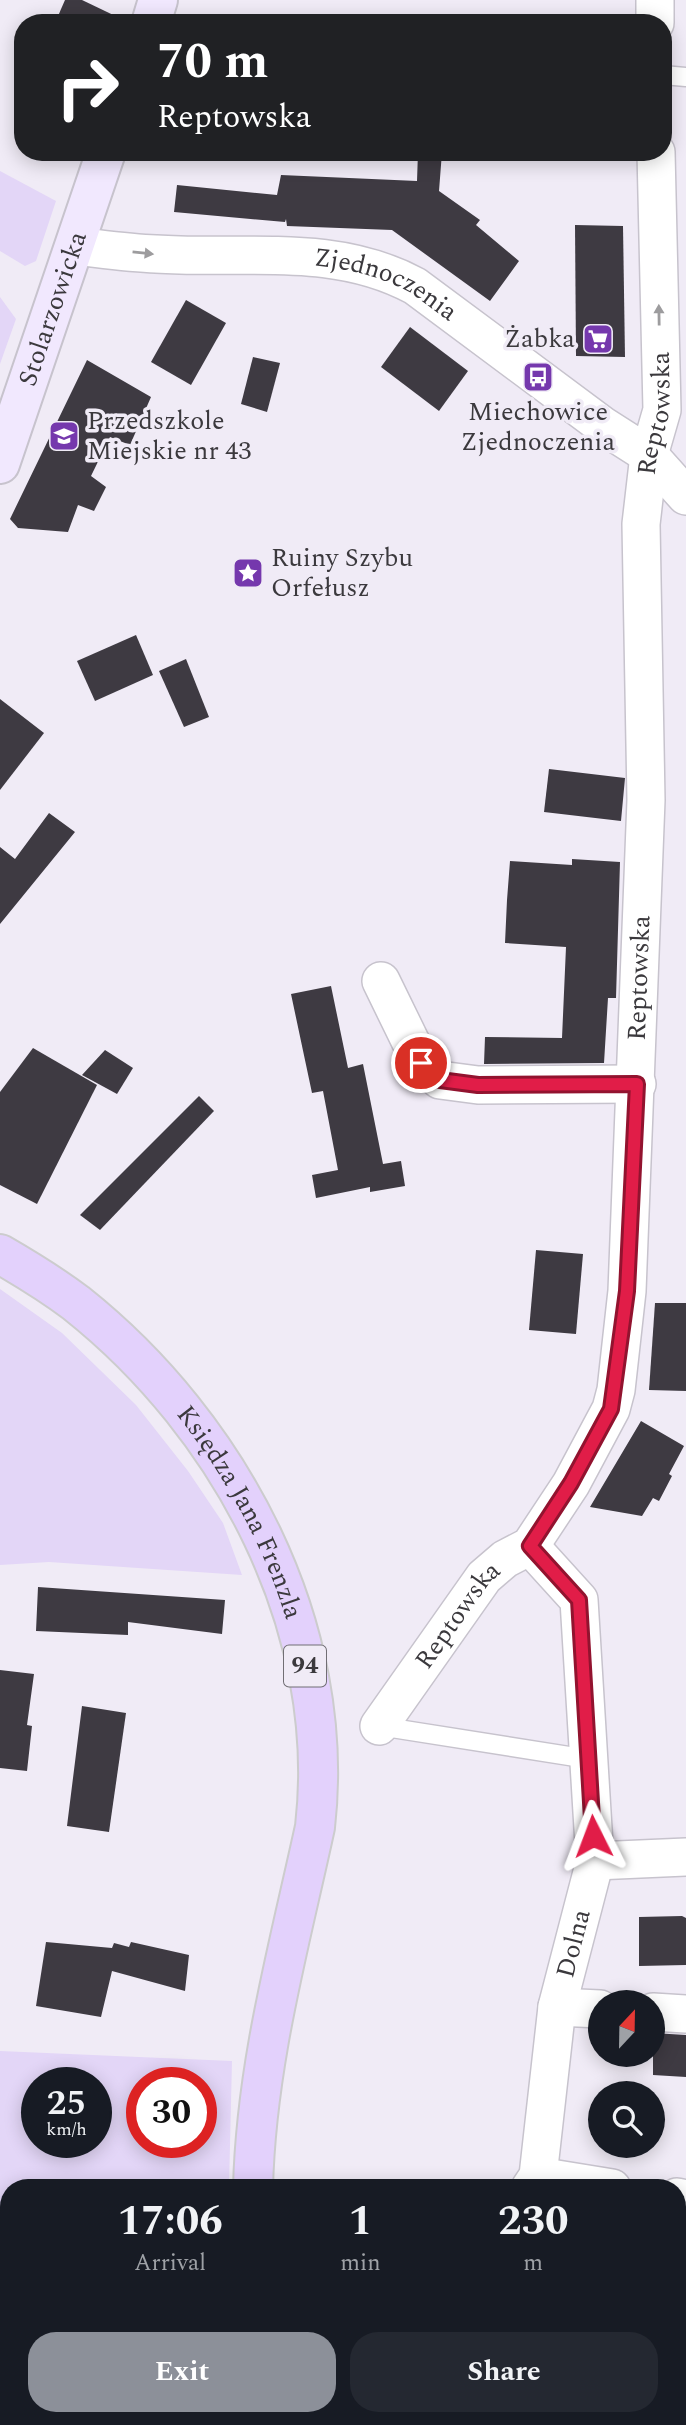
<!DOCTYPE html>
<meta charset="utf-8">
<style>
:root{--surface:#171b24;--page:#242831;--text:#f1f3f6;--muted:#9ea1a6;--accent:#8c9099}
body{margin:0;font-family:Spectral,serif;background:var(--page);color:var(--text);height:100vh;display:flex;flex-direction:column;font-size:26px;white-space:nowrap}
*{box-sizing:border-box;margin:0}
p{font-size:23px;color:var(--muted)}
.icon{flex:none;width:38px;height:38px;fill:none;stroke:currentColor;stroke-width:2;stroke-linecap:round;stroke-linejoin:round}
.map{position:relative;flex:1;overflow:hidden}
.side{position:absolute;left:0px;top:2179px;width:686px;height:247px;display:flex;flex-direction:column;background:var(--surface);border-radius:28px 28px 0 0;box-shadow:0 4px 18px #0003}
.side>*{flex:none}
.hud{position:absolute;left:14px;top:14px;width:658px;height:147px;border-radius:28px;box-shadow:0 4px 18px #0003;background:#202124;color:#fff;overflow:hidden}
.needle{width:46px;rotate:22deg}
.buttons{position:absolute;left:588px;top:1990px;display:grid;gap:14px}
.buttons a{display:grid;place-items:center;width:77px;height:77px;border-radius:50%;background:var(--surface);box-shadow:0 4px 18px #0003;font-size:35px}
.speed{position:absolute;left:21px;top:2067px;display:flex;gap:14px;font-size:35px;font-weight:700;text-align:center}
.speed>*{display:grid;place-content:center;width:91px;height:91px;border-radius:50%;background:var(--surface);box-shadow:0 4px 18px #0003;line-height:1}
.speed small{font-size:18px;font-weight:400}
.speed .limit{border:10px solid #d22;background:#fff;color:#111}
.pin{position:absolute;display:grid;place-items:center;width:60px;height:60px;color:#fff;margin:-30px;border:4px solid #fff;border-radius:50%;box-shadow:0 2px 7px #0007}
.me{position:absolute;width:77px;margin:-38px;rotate:357deg;stroke-linejoin:round;filter:drop-shadow(0 0 5px #0008)}
.turn{display:flex;align-items:center;gap:24px;height:147px;padding:0 28px;font-size:32px}
.turn .icon{width:91px;height:91px;stroke-width:2.5}
.turn b{display:block;font-size:49px;line-height:60px}
.eta{display:flex;justify-content:space-evenly;align-items:center;height:119px;text-align:center}
.eta b{font-size:42px;font-weight:700;line-height:49px}
.cta{display:flex;gap:14px;margin-top:auto;padding:14px 28px}
.cta a{flex:1;height:80px;border-radius:28px;background:var(--accent);color:#fff;font-size:28px;font-weight:700;line-height:80px;text-align:center}
.cta a+a{background:var(--page);color:var(--text)}
.map>svg:first-child{display:block}
.green{fill:#e3d6f7;fill-rule:evenodd}
.building{fill:#3e3a42}
.lines{fill:none;stroke-linecap:round;stroke-linejoin:round}
.lane-casing{stroke:#c7c3cd;stroke-width:21}
.street-casing{stroke:#c7c3cd;stroke-width:40}
.secondary-casing{stroke:#c7c3cd;stroke-width:42}
.primary-casing{stroke:#cccccd;stroke-width:42}
.lane{stroke:#fff;stroke-width:18}
.street{stroke:#fff;stroke-width:37}
.secondary{stroke:#f1e8fe;stroke-width:38}
.primary{stroke:#e3d1fc;stroke-width:38}
.oneway{fill:#9d9c9e}
.route-casing{stroke:#92132f;stroke-width:18}
.route{stroke:#e11d48;stroke-width:12}
.labels{text-anchor:middle;dominant-baseline:central;stroke-width:7;stroke-linejoin:round;paint-order:stroke}
.shield{fill:#f0ebf6;stroke:#716e74;stroke-width:2}
.shield-label{font-size:24px;font-weight:bold;fill:#3b393d}
.street-label{font-size:26px;fill:#3b393d;stroke:#f0ebf6}
.poi-label{font-size:26px;fill:#3b393d;stroke:#f0ebf6;text-anchor:start}
</style>
<div class="map">
<svg width="686" height="2425" viewBox="0 0 686 2425">
<rect width="100%" height="100%" fill="#f0ebf6"/>
<!-- green -->
<g class="green">
<path d="M0,171l56,30 -20,60 -11,5 -25,-15z"/>
<path d="M0,297l16,22 -16,45z"/>
<path d="M0,1289l62,44 74,72 52,66 35,52 19,52 -193,-13 -49,3z"/>
<path d="M0,2051l232,10 -3,126 -220,1v229h215v8h-224zM96,2082v60h-59v-60zM201,2082v60h-59v-60z"/>
</g>
<!-- building -->
<g class="building">
<path d="M65,0h17l48,23h-75z"/>
<path d="M418,152h24l-3,39 41,29 -4,5 43,36 -29,40 -98,-71 -105,-4 -1,-7 -1,3 -111,-10 3,-27 100,10 4,-20 136,6z"/>
<path d="M575,225l48,1 2,131 -49,-1z"/>
<path d="M186,300l40,23 -35,62 -40,-23z"/>
<path d="M410,327l58,44 -29,40 -58,-44z"/>
<path d="M253,357l27,6 -13,49 -26,-8z"/>
<path d="M87,360l64,37 -21,48 -20,-8 -19,39 15,11 -12,24 -16,-6 -10,27 -50,-4 -8,-9z"/>
<path d="M136,635l17,40 -58,26 -18,-40z"/>
<path d="M186,659l23,58 -25,10 -25,-56z"/>
<path d="M0,699l44,34 -44,57z"/>
<path d="M549,769l76,9 -4,43 -77,-9z"/>
<path d="M49,813l26,19 -75,92v-77l15,12z"/>
<path d="M572,859l48,3 -4,136h-8l-4,65 -120,1 1,-27 77,1 4,-91 -61,-4 2,-43 3,-39 62,4z"/>
<path d="M331,986l17,82 15,-4 20,100 18,-3 4,25 -35,6v-5l-54,11 -4,-23 26,-5 -15,-79 -11,2 -21,-99z"/>
<path d="M33,1048l64,37 -60,119 -37,-19v-93z"/>
<path d="M105,1050l28,18 -16,26 -35,-19z"/>
<path d="M199,1096l15,15 -114,119 -20,-15z"/>
<path d="M536,1250l47,4 -7,80 -47,-4z"/>
<path d="M655,1303h31v88l-37,-1z"/>
<path d="M641,1421l43,25 -15,28 3,2 -13,25 -6,-3 -11,18 -52,-9z"/>
<path d="M38,1587l187,13 -3,34 -94,-12v13l-92,-4z"/>
<path d="M0,1670l34,4 -7,51 5,1 -5,45 -27,-3z"/>
<path d="M82,1706l44,7 -17,119 -42,-6z"/>
<path d="M682,1916l4,2v47l-47,1v-49z"/>
<path d="M46,1942l66,6 2,-5 15,4 2,-5 58,13 -4,36 -73,-20 -11,46 -65,-11z"/>
<path d="M653,2033l33,2v42l-33,-2z"/>
</g>
<g class="lines">
<!-- lane casing -->
<g class="lane-casing">
<g id="lane">
<path d="M663,75l23,2"/>
<path d="M379,1726l209,33"/>
</g>
</g>
<!-- street casing -->
<g class="street-casing">
<g id="street">
<path d="M655,23v-23"/>
<path id="s1" d="M75,246c27,3 54,7 81,8 88,6 178,-12 259,32l187,139 47,30 37,41"/>
<path d="M381,981l40,82 19,17 38,5 159,-1"/>
<path id="s2" d="M379,1726l105,-149 21,-18 25,-13 41,-62 40,-75 5,-19 11,-99 19,-491 -5,-276 8,-69 13,-45 -6,-258"/>
<path d="M595,1861l91,-4"/>
<path d="M557,2007l43,2"/>
<path d="M653,2012l33,2"/>
<path d="M538,2176l74,12"/>
<path id="s3" d="M530,2188l8,-12 19,-169 38,-146 -16,-261 -49,-54"/>
<path d="M677,2197l9,2"/>
<path d="M397,2425l3,-8"/>
</g>
</g>
<!-- secondary casing -->
<g class="secondary-casing">
<g id="secondary">
<path d="M151,23l7,-23"/>
<path id="s4" d="M0,464l106,-312"/>
</g>
</g>
<!-- primary casing -->
<g class="primary-casing">
<g id="primary">
<path id="s5" d="M0,1254c26,15 52,31 76,49 155,123 262,324 239,524 -26,120 -59,237 -62,361"/>
<path d="M246,2425v-8"/>
</g>
</g>
<!-- lane -->
<use href="#lane" class="lane"/>
<!-- street -->
<use href="#street" class="street"/>
<!-- secondary -->
<use href="#secondary" class="secondary"/>
<!-- primary -->
<use href="#primary" class="primary"/>
</g>
<!-- one-way arrows -->
<defs><path id="oneway-solid" d="M-6-.8H1V-3.2L6.5 0L1 3.2V.8H-6Z" transform="scale(1.75)"/></defs>
<g class="oneway">
<use href="#oneway-solid" transform="translate(143 253) rotate(6)"/>
<use href="#oneway-solid" transform="translate(659 315) rotate(-91)"/>
</g>
<g class="lines">
<!-- route casing -->
<g class="route-casing">
<path id="route" d="M421,1063l19,17 38,5 159,-1 -10,207 -16,118 -40,74 -41,63 49,54 14,236"/>
</g>
<!-- route -->
<use href="#route" class="route"/>
</g>
<!-- icons -->
<defs>
<g id="supermarket-square" transform="scale(1.575)"><rect x="-9" y="-9" width="18" height="18" rx="4" fill="#7538ad" stroke="#f0ebf6"/><path d="M-6-5.5h2.5l.6 2H6L4.5 2H-2.5L-4.4-4H-6ZM-1.5 3.2a1.3 1.3 0 1 0 .1 0ZM3 3.2a1.3 1.3 0 1 0 .1 0Z" fill="#fff"/></g>
<g id="bus-square" transform="scale(1.575)"><rect x="-9" y="-9" width="18" height="18" rx="4" fill="#7538ad" stroke="#f0ebf6"/><path d="M-5-6H5V4H4V6H2V4H-2V6H-4V4H-5ZM-3.5-4V0h7V-4ZM-3.5 1.2v1.5H-2V1.2ZM2 1.2v1.5H3.5V1.2Z" fill="#fff"/></g>
<g id="school-square" transform="scale(1.575)"><rect x="-9" y="-9" width="18" height="18" rx="4" fill="#7538ad" stroke="#f0ebf6"/><path d="M0-5L7-2L0 1L-7-2ZM-4 1L0 2.5L4 1V4Q0 6-4 4Z" fill="#fff"/></g>
<g id="sight-square" transform="scale(1.575)"><rect x="-9" y="-9" width="18" height="18" rx="4" fill="#7538ad" stroke="#f0ebf6"/><path d="M0-6L1.8-2.2L6-1.7L2.9 1.2L3.7 5.4L0 3.3L-3.7 5.4L-2.9 1.2L-6-1.7L-1.8-2.2Z" fill="#fff"/></g>
</defs>
<g fill-rule="evenodd">
<use href="#supermarket-square" x="598" y="339"/>
<use href="#bus-square" x="538" y="377"/>
<use href="#school-square" x="64" y="436"/>
<use href="#sight-square" x="248" y="573"/>
</g>
<g class="labels">
<!-- shield labels -->
<rect class="shield" x="284" y="1645.5" width="42" height="41" rx="5"/>
<g class="shield-label">
<text x="305" y="1666">94</text>
</g>
<!-- street labels -->
<g class="street-label">
<text stroke="none"><textPath href="#s1" startOffset="317">Zjednoczenia</textPath></text>
<text stroke="none"><textPath href="#s4" startOffset="164">Stolarzowicka</textPath></text>
<text stroke="none"><textPath href="#s2" startOffset="1396">Reptowska</textPath></text>
<text stroke="none"><textPath href="#s2" startOffset="830">Reptowska</textPath></text>
<text stroke="none"><textPath href="#s5" startOffset="360">Księdza Jana Frenzla</textPath></text>
<text stroke="none"><textPath href="#s2" startOffset="136">Reptowska</textPath></text>
<text stroke="none"><textPath href="#s3" startOffset="250">Dolna</textPath></text>
</g>
<!-- poi labels -->
<g class="poi-label">
<text x="575" y="339" text-anchor="end">Żabka</text>
<text x="538" y="412" text-anchor="middle">Miechowice<tspan x="538" dy="30">Zjednoczenia</tspan></text>
<text x="87" y="421">Przedszkole<tspan x="87" dy="30">Miejskie nr 43</tspan></text>
<text x="271" y="558">Ruiny Szybu<tspan x="271" dy="30">Orfełusz</tspan></text>
</g>
</g>
</svg>
<div class="buttons">
<a><svg class="needle" viewBox="-14 -14 28 28"><path d="M0-13l5 13h-10z" fill="#e53935"/><path d="M0 13l5-13h-10z" fill="#9ea1a6"/></svg></a>
<a><svg class="icon" aria-label="search" viewBox="0 0 24 24"><circle cx="10" cy="10" r="6"/><path d="M15 15l6 6"/></svg></a>
</div>
<div class="speed"><div>25<small>km/h</small></div><div class="limit">30</div></div>
<div class="pin" style="left:421px;top:1063px;background:#d93025"><svg class="icon" aria-label="arrive" viewBox="0 0 24 24"><path d="M6 21V4h12l-3 4 3 4H6"/></svg></div>
<svg class="me" style="left:593px;top:1836px" viewBox="-20 -20 40 40"><path d="M0-17L14 15 0 8-14 15z" fill="#e11d48" stroke="#fff" stroke-width="4"/></svg>
<div class="hud">
<div class="turn"><svg class="icon" aria-label="right" viewBox="0 0 24 24"><path d="M7 20v-9h11M14 6l5 5-5 5"/></svg><div><b>70 m</b>Reptowska</div></div>
</div>
<section class="side">
<div class="eta">
<div><b>17:06</b><p>Arrival</p></div>
<div><b>1</b><p>min</p></div>
<div><b>230</b><p>m</p></div>
</div>
<div class="cta"><a>Exit</a><a>Share</a></div>
</section>
</div>
